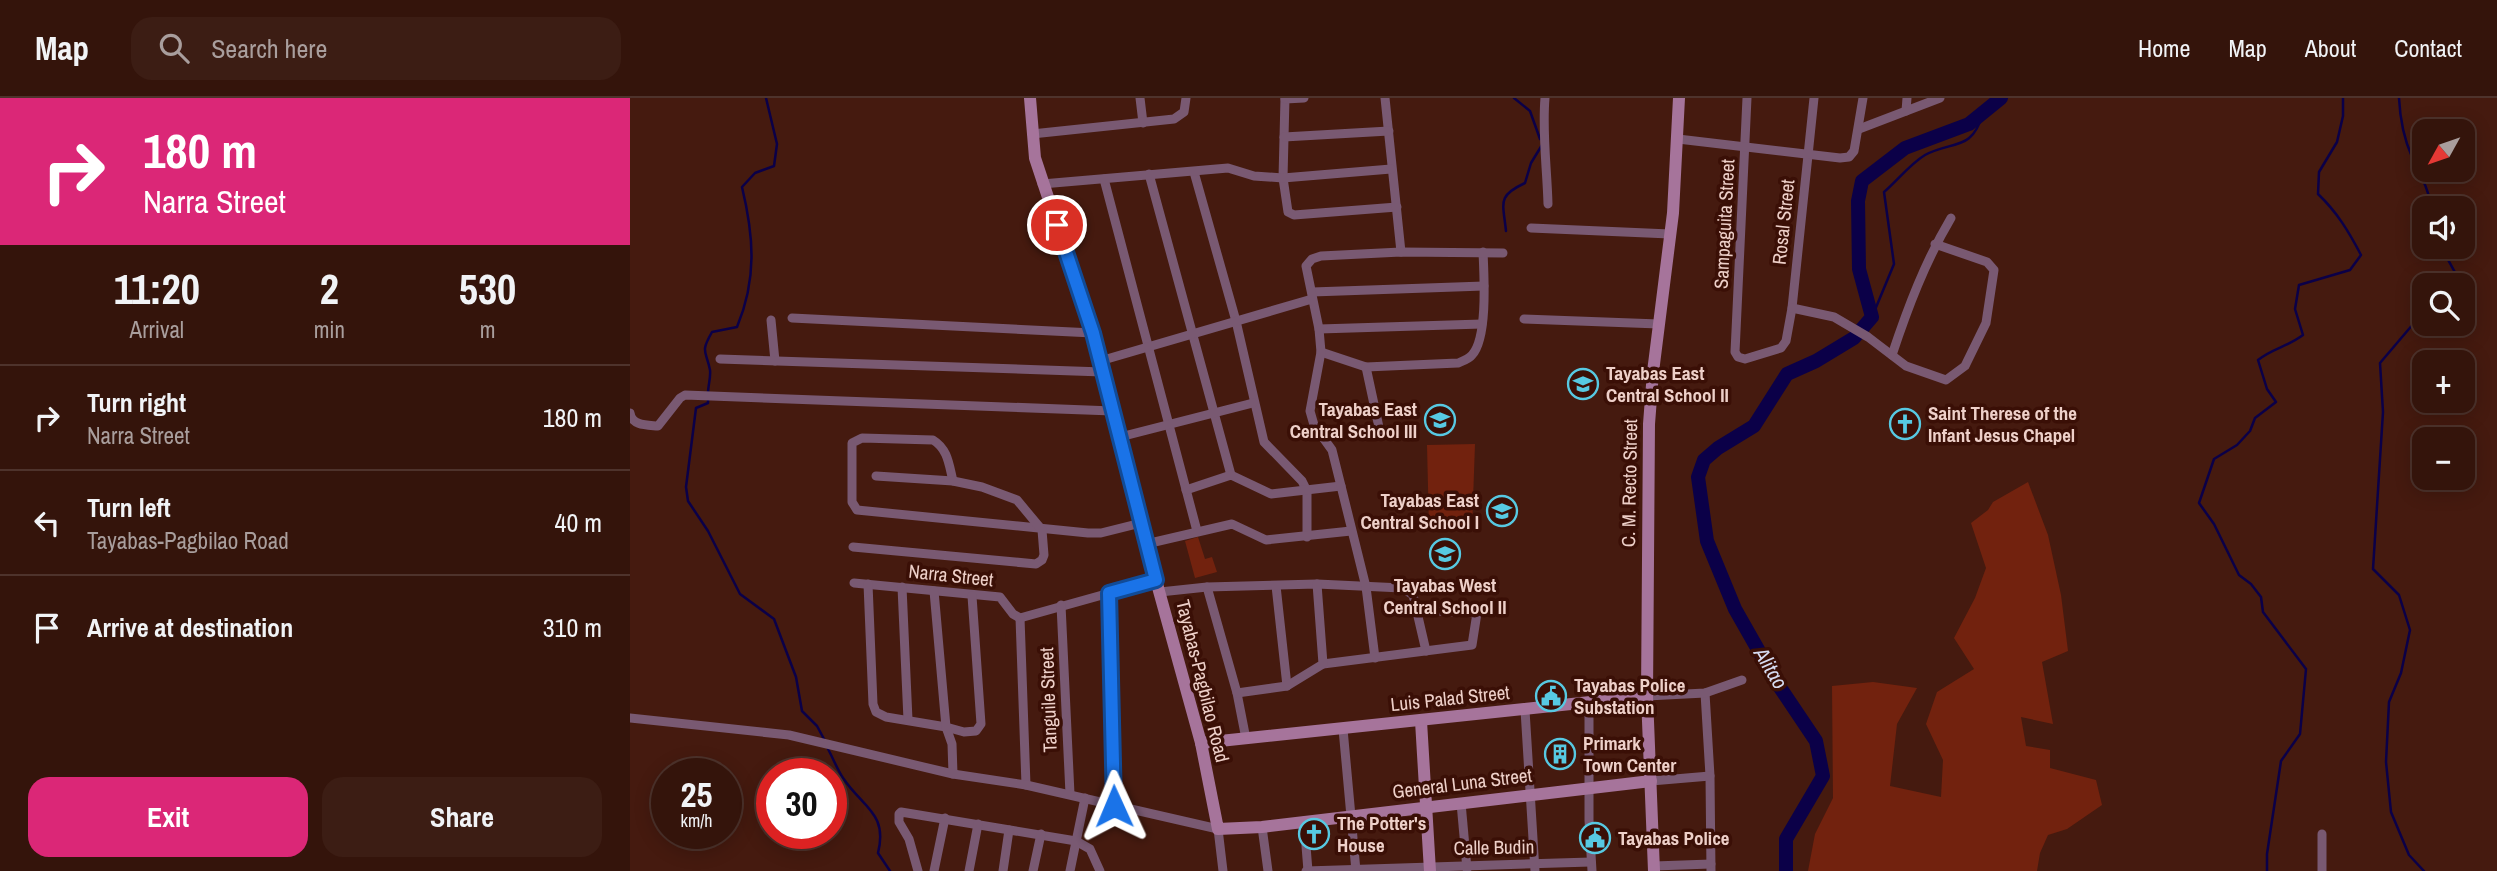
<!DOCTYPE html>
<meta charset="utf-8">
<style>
:root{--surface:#34140b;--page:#3c1d14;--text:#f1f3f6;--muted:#a99e9d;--line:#4e332c;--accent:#db2777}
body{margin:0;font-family:"Archivo Narrow",sans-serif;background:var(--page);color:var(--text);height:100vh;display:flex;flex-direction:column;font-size:26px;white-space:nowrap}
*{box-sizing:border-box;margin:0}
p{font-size:23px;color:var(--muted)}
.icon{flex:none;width:38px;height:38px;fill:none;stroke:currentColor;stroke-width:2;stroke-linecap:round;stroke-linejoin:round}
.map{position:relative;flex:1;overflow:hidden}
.panel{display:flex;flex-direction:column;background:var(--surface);width:630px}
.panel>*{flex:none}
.hud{background:#db2777;color:#fff;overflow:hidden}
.needle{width:46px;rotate:230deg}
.buttons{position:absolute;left:1782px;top:21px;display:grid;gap:14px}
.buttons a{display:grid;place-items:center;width:63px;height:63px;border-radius:14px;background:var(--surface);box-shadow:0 4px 18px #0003,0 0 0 2px var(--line);font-size:35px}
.speed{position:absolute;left:21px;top:660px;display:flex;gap:14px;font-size:35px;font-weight:700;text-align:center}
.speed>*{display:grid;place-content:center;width:91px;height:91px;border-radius:50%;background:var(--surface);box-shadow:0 4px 18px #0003,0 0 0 2px var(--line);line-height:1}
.speed small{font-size:18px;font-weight:400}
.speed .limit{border:10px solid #d22;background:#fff;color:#111}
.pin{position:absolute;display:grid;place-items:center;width:60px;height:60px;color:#fff;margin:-30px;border:4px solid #fff;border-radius:50%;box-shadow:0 2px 7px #0007}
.me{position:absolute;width:77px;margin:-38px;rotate:359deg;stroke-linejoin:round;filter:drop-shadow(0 0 5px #0008)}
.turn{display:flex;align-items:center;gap:24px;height:147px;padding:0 28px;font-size:32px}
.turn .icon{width:91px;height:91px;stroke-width:2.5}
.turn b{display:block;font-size:49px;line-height:60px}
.eta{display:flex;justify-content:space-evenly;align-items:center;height:119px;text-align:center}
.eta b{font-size:42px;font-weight:700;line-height:49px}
.action{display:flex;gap:14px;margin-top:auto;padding:14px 28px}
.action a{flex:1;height:80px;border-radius:21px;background:var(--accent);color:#fff;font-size:28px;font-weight:700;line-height:80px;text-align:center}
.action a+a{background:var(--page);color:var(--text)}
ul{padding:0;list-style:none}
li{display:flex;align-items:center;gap:21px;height:105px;padding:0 28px;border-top:2px solid var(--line)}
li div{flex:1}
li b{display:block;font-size:26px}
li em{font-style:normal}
header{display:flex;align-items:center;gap:42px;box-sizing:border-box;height:98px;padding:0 35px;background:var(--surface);border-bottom:2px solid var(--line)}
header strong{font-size:33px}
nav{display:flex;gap:38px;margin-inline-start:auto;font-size:24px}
.search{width:490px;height:63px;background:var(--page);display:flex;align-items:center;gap:18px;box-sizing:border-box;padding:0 24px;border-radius:21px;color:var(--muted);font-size:26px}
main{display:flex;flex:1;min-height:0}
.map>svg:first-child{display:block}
.green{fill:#72220e}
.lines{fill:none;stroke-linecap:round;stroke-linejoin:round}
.stream{stroke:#0b0048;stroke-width:2.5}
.river{stroke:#0b0048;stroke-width:14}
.street{stroke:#795972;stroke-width:9}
.secondary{stroke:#a6749b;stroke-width:12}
.route-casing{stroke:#114b97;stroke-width:18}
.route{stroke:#1a73e8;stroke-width:12}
.labels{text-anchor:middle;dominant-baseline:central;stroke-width:7;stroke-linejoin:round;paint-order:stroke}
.street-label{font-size:19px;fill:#eed0c9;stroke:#3a0f06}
.poi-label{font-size:19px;font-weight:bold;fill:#eed0c9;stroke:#3a0f06;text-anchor:start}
.water-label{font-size:21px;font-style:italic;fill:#d6dbf1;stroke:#3a0f06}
</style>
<header>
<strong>Map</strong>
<div class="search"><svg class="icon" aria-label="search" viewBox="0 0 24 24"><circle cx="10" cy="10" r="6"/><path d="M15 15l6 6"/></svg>Search here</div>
<nav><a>Home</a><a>Map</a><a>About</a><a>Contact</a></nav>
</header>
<main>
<section class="panel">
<div class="hud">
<div class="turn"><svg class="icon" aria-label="right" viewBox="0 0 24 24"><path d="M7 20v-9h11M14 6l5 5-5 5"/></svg><div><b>180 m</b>Narra Street</div></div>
</div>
<div class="eta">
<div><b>11:20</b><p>Arrival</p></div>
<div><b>2</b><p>min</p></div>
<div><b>530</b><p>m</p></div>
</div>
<ul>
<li><svg class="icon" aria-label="right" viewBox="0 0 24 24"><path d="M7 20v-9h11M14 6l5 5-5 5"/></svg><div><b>Turn right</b><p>Narra Street</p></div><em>180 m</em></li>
<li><svg class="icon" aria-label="left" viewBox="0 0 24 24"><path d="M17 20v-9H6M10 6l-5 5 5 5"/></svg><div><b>Turn left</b><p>Tayabas-Pagbilao Road</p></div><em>40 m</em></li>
<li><svg class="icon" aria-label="arrive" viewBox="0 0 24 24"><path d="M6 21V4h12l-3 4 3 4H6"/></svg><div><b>Arrive at destination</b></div><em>310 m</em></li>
</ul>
<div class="action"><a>Exit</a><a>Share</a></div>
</section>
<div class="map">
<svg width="1867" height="773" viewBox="0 0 1867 773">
<rect width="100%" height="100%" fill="#451a0f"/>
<!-- green -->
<g class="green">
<path d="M845,346l-3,85 -43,-1 -2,-83z"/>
<path d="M1398,384l20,53 13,60 7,56 -26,11 11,62 -32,-7 5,29 24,4v18l46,12 6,25 -35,24 -19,6 -8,18 -3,18h-229l7,-37 18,-36 -1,-112 41,-4 44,6 -20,36 -7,62 51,11 2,-37 -17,-36 11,-32 37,-23 -20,-31 21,-40 11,-30 -15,-45 17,-13 5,-8z"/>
<path d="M568,439l7,22 7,-2 5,15 -22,6 -10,-37z"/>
</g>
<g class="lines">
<!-- stream -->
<g class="stream">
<path d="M884,0l16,13 10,28"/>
<path d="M1769,0c1,20 5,41 13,59 9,19 16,31 20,51"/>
<path d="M876,133c-3,-29 -9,-35 19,-48l6,-20 11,-18"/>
<path d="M1811,149l21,38"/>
<path d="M1242,219l22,-53 -10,-72c13,-11 26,-28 41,-37 28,-15 47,-3 58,-42"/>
<path d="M1794,222l-10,3 -34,40 3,49 -10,157 26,26 11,35 -9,43 -12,29 -3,60 5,50 18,43 15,16"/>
<path d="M78,295c0,-7 3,-16 2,-23 -4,-20 -10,-17 2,-38l25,-5c20,-48 17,-90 5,-140l13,-14 19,-7 3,-22 -11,-46"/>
<path d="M78,302v3l-12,5 -10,79 2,14 20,30 32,63 34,25 22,58 6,34 15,15 7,13"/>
<path d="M198,651c5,9 9,20 15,29 20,30 45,35 35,75l12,18"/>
<path d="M1637,773v-17l14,-93 19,-27 6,-65 -43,-57 -2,-15 -10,-13 -12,-9 -25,-51 -15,-21 15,-44 23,-14 13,-14 5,-13 21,-16 -9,-13 -9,-29c15,-12 29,-13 45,-25l-8,-26 4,-24 51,-15 11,-15c-12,-23 -24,-43 -43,-61l1,-22 18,-30 6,-26v-18"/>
</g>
<!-- river -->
<path class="river" d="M1156,773v-32l37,-63 -7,-35 -39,-58 -42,-74 -28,-68 -9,-64 6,-17 14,-12 36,-22 33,-52 29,-13 38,-23 18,-21 -13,-48 -1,-68 4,-20 43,-33 64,-24 32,-26"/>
<!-- street -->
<g class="street">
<path d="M510,0l3,25"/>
<path d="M655,0l-2,80 5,34 6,3 103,-8"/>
<path d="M755,0l16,154"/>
<path d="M915,0c-3,35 2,70 3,106"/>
<path d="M1117,0l-12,254 3,5 7,2 36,-11 5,-7 6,-33 22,-210"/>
<path d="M655,1l19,-1"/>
<path d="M1276,13l1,-13"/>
<path d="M1229,31l81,-31"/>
<path d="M402,36l142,-15 10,-7 2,-14"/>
<path d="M654,39l105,-6"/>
<path d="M1048,41l162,19 9,-1 5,-6 9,-53"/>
<path d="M564,74l42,149 28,121 38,39 5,10v46"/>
<path d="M519,76l82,301"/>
<path d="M474,81l93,352"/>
<path d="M412,86l186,-16 26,8 29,2 108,-9"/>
<path d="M901,130l139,6"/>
<path d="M682,194l172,-6"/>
<path d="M1162,210l42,9 34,20 38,29 40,14 19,-14 21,-43 8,-53 -7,-8 -52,-18"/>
<path d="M162,220l301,15"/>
<path d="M894,221l135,5"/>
<path d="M141,222l4,41"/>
<path d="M689,231l163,-5"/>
<path d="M691,254l45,15 92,-4c5,-2 11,-4 14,-8 16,-17 12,-80 11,-103"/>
<path d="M1262,257c16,-48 33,-93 59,-137"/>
<path d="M90,261l383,13"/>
<path d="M470,263l212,-62"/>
<path d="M736,269l14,65"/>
<path d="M0,315c2,13 17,12 28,13l22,-28 5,-3 428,16"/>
<path d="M490,339l133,-34"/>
<path d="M323,383c-4,-16 -5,-32 -20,-41l-71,-2 -10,5v59l5,8 231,23h13l40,-10"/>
<path d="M556,392l45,-15 40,19 70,-8"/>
<path d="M516,446l86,-20 34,16 85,-9"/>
<path d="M223,449l183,17 6,-4 2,-5 -2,-25 -25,-30 -35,-13 -29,-6 -77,-5"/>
<path d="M224,485l146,14 13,17 7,4 136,-38"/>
<path d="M238,486l5,120 3,8 10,5 60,10 18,5 12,-1 5,-7 -9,-128"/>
<path d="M646,488l11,100"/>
<path d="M272,489l6,133"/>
<path d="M577,489l30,106 9,46"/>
<path d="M304,493l12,136 6,17 1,30"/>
<path d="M530,494l47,-5 110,-3 85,4 11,7 13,56"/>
<path d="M479,495l5,213"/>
<path d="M431,507l9,189"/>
<path d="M390,520l6,167"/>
<path d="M745,560l-9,-71 -25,-101 -9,-36 -18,-25 -4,-14 11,-59 -2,-23 -13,-63 6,-7 9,-3 80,-4 102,1"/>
<path d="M693,566l149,-19 5,-32 -62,-3"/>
<path d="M607,595l50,-7 36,-22 -6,-80"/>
<path d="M1075,595l5,83 1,95"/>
<path d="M1017,598l58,-3 37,-13"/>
<path d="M959,605v117l3,51"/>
<path d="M895,612l10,161"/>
<path d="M0,620l159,17 164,39 73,11 192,44 5,42"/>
<path d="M713,631l13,142"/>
<path d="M1021,683l59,-5"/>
<path d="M831,705l6,66"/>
<path d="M674,723l4,50"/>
<path d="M632,729l6,44"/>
<path d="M1692,736v37"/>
<path d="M1024,768l57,-2"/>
<path d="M288,773l-9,-32 -10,-17v-8l2,-2 175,29 14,8 10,22"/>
<path d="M304,773l11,-53"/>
<path d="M339,773l9,-47"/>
<path d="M373,773l6,-41"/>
<path d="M403,773l8,-37"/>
<path d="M440,773l15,-73"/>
<path d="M676,773l285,-9"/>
</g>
<!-- secondary -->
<g class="secondary">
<path d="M400,0l5,60 58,175 53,211 55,199 17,86 44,-2 389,-46"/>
<path d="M791,623l9,150"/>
<path d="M571,645l446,-47"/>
<path d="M1024,773l-7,-175 2,-272 4,-52 20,-159 6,-115"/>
</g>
</g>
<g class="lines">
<!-- route casing -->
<g class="route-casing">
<path id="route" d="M427,127l36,108 63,247 -47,13 5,213"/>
</g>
<!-- route -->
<use href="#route" class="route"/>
</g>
<!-- icons -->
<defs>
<g id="school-ring" transform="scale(1.575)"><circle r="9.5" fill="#3a0f06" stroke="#57c9e2" stroke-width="1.5"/><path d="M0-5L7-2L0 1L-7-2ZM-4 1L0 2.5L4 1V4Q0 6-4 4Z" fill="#57c9e2"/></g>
<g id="church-ring" transform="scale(1.575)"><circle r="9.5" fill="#3a0f06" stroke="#57c9e2" stroke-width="1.5"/><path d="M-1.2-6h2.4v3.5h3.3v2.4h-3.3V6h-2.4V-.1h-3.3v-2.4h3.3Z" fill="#57c9e2"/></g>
<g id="civic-ring" transform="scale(1.575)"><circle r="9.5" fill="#3a0f06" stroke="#57c9e2" stroke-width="1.5"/><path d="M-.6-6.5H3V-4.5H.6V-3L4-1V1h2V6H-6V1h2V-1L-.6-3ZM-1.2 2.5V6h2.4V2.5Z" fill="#57c9e2"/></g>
<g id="building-ring" transform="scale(1.575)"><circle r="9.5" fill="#3a0f06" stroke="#57c9e2" stroke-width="1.5"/><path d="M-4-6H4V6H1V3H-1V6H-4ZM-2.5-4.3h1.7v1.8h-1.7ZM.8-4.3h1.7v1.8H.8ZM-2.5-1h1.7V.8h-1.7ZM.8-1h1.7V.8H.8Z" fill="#57c9e2"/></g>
</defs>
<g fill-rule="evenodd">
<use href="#school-ring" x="953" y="286"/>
<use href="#school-ring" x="810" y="322"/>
<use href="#church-ring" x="1275" y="326"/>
<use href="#school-ring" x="872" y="413"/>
<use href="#school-ring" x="815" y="456"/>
<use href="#civic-ring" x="921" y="598"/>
<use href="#building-ring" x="930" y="656"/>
<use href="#church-ring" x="684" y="736"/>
<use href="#civic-ring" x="965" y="740"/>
</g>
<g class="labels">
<!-- street labels -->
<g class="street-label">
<text transform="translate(1153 124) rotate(-84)">Rosal Street</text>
<text transform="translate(1094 126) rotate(-87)">Sampaguita Street</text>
<text transform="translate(999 385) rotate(-89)">C. M. Recto Street</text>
<text transform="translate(321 477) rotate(6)">Narra Street</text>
<text transform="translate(573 583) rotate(76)">Tayabas-Pagbilao Road</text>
<text transform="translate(820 600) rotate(-6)">Luis Palad Street</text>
<text transform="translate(418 602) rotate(-92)">Tanguile Street</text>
<text transform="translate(832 685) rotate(-7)">General Luna Street</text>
<text transform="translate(864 749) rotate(-1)">Calle Budin</text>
</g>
<!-- poi labels -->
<g class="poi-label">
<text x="976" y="275">Tayabas East<tspan x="976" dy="22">Central School II</tspan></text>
<text x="787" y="311" text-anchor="end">Tayabas East<tspan x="787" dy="22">Central School III</tspan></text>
<text x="1298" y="315">Saint Therese of the<tspan x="1298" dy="22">Infant Jesus Chapel</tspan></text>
<text x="849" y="402" text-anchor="end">Tayabas East<tspan x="849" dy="22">Central School I</tspan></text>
<text x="815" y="487" text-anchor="middle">Tayabas West<tspan x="815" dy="22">Central School II</tspan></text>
<text x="944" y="587">Tayabas Police<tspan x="944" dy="22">Substation</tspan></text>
<text x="953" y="645">Primark<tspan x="953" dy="22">Town Center</tspan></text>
<text x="707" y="725">The Potter's<tspan x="707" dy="22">House</tspan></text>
<text x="988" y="740">Tayabas Police</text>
</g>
<!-- water labels -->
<g class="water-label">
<text transform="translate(1141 570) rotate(59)">Alitao</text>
</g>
</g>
</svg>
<div class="buttons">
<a><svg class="needle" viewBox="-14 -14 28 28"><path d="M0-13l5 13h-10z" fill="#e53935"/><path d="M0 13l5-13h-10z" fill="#a99e9d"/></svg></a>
<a><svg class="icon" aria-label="sound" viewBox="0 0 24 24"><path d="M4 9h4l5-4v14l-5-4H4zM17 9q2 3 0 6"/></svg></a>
<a><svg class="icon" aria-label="search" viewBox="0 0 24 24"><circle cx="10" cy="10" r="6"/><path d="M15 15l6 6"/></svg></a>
<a>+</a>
<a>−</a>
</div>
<div class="speed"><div>25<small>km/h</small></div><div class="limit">30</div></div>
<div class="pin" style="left:427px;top:127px;background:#d93025"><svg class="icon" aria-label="arrive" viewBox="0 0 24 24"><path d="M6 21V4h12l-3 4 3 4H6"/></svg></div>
<svg class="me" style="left:484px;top:708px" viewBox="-20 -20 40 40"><path d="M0-17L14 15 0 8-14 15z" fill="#1a73e8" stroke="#fff" stroke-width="4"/></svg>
</div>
</main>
